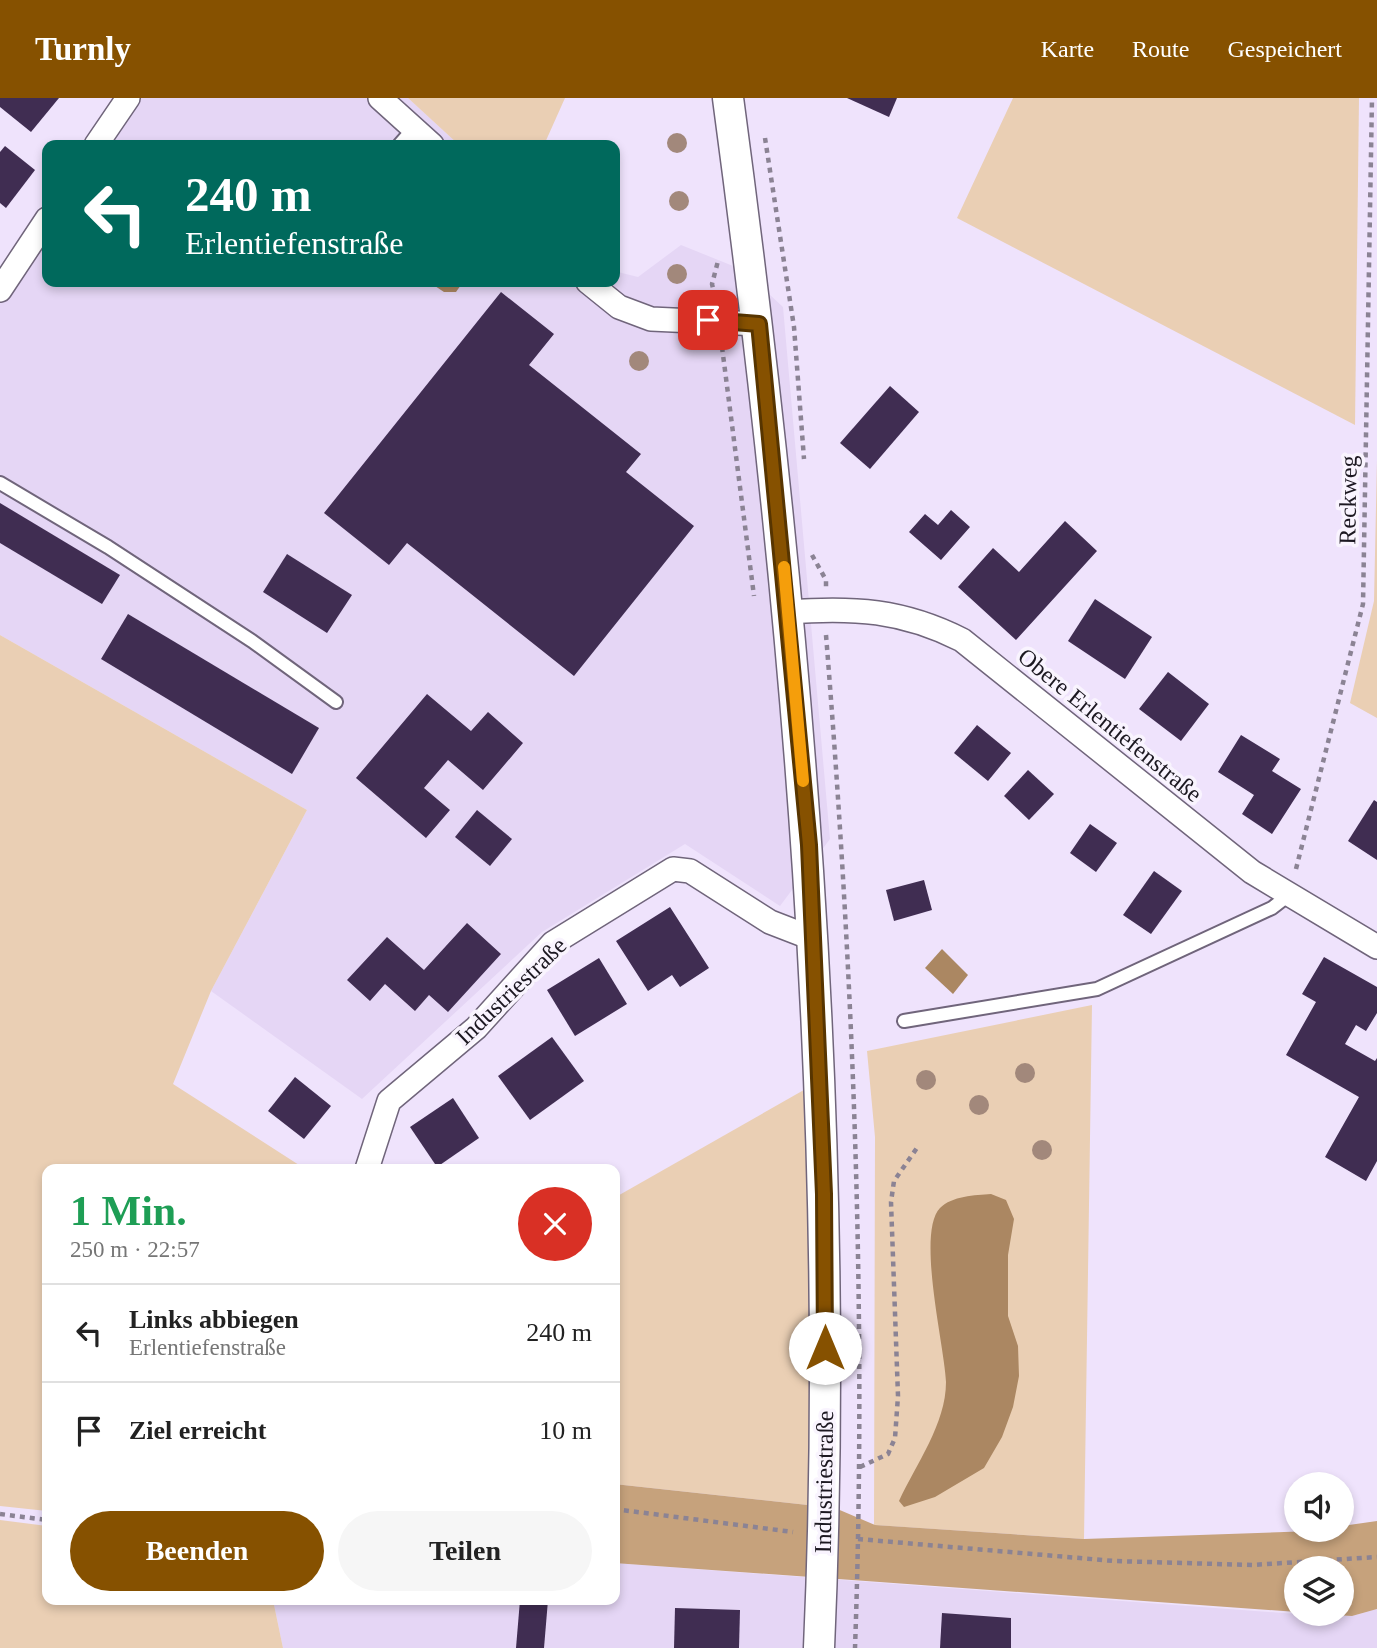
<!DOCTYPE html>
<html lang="de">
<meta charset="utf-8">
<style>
:root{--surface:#fff;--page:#f6f6f6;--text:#222;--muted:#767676;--line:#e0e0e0;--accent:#865100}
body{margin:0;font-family:"Times New Roman",serif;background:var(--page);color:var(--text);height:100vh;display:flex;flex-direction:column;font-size:26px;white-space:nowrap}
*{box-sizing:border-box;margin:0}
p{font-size:23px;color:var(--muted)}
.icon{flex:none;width:38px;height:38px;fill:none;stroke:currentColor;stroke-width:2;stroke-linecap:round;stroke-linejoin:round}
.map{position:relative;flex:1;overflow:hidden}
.panel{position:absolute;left:42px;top:1066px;width:578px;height:441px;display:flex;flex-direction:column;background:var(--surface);border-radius:14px;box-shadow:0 4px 10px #0003}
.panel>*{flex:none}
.banner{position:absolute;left:42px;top:42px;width:578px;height:147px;border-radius:14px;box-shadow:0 4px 10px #0003;background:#00695c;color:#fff;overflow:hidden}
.buttons{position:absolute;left:1284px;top:1374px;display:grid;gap:14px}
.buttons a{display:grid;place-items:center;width:70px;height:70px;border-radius:50%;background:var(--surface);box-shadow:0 4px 10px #0003;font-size:35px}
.pin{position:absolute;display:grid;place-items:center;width:60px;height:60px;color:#fff;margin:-30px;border-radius:14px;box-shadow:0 4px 10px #0006}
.me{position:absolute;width:77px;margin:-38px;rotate:0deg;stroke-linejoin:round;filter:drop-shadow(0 0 5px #0008)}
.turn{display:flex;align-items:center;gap:24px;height:147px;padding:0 28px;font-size:32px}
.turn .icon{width:91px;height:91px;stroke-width:2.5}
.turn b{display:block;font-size:49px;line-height:60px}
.round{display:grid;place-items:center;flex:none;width:74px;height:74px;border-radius:37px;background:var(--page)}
.overview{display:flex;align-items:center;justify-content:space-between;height:119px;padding:0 28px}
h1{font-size:42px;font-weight:700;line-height:52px;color:#1e9e55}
.button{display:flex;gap:14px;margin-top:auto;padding:14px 28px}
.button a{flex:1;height:80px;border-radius:42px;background:var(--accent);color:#fff;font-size:28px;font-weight:700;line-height:80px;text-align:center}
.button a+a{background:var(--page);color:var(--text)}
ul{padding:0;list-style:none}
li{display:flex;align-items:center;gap:21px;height:98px;padding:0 28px;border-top:2px solid var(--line)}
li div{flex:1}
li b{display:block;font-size:26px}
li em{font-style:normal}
header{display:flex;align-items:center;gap:42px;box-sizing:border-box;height:98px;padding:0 35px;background:var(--accent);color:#fff}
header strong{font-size:33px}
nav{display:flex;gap:38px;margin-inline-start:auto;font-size:24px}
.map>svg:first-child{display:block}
.built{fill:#e5d6f5}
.green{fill:#eacfb4}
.forest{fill:#c6a27c}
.water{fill:#ab8762}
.building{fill:#402d52}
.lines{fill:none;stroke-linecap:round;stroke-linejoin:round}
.service-casing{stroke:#70657b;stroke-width:16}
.minor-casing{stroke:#70657b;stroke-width:26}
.tertiary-casing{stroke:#70657b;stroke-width:33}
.path{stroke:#8b8394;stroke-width:4.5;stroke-dasharray:5 5;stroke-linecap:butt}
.service{stroke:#fff;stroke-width:12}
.minor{stroke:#fff;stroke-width:23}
.tertiary{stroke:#fff;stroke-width:30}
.tree{fill:#a2887b}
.route-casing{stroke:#573500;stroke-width:18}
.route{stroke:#865100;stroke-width:12}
.slow{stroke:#f59e0b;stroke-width:12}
.labels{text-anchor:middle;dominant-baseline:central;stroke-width:7;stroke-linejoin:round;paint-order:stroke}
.street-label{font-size:24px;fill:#1c1821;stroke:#f9f4fe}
</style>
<header>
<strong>Turnly</strong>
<nav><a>Karte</a><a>Route</a><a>Gespeichert</a></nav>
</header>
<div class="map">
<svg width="1377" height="1550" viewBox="0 0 1377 1550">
<rect width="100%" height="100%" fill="#efe3fc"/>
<!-- built -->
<g class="built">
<path d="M138,0h270l51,47h-353z"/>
<path d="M47,134v50h567v-11l24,6 43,-32 62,25 40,37 47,532 -50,67 -95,-62 -143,88 -180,167 -151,-108 96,-181 -307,-175v-334z"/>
<path d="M614,1465l683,51 55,2 25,-7v39h-1094l-10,-48h341z"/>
</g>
<!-- green -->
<g class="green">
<path d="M408,0h157l-21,47h-85z"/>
<path d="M1013,0h346l-4,327 -398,-207z"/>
<path d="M1377,362v258l-27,-15 24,-102z"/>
<path d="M0,537l307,175 -96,181 -38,93 126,81 -4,4h-248v342l-47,-5z"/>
<path d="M1092,907l-8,534 -210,-14 1,-388 -8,-86z"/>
<path d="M832,976l3,434 -221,-24v-286z"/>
<path d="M0,1422l47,6v74h226l10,48h-283z"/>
</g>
<!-- forest -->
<path class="forest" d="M614,1386l221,24 40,17 209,14 258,-9v-4l35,-5v88l-25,7 -37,-2h27v-46h-45v44l-683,-49z"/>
<!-- water -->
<g class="water">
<path d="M429,184h-1h35l-7,10h-12z"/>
<path d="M942,851l26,26 -15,19 -28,-26z"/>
<path d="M991,1096l15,6 8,19 -6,36v61l10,30 1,30 -6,31 -11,30 -18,31 -49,29 -31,10 -5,-6c17,-37 47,-77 47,-119 -1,-34 -30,-149 -6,-174 12,-12 35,-13 51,-14z"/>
</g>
<!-- building -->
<g class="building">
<path d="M0,0h59l-28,34 -31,-25z"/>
<path d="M847,0h50l-8,19z"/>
<path d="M5,48l30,24 -29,38 -6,-5v-51z"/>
<path d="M501,194l53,42 -25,31 112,89 -15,18 68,54 -120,150 -167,-133 -18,22 -65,-52z"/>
<path d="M890,288l29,26 -49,57 -30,-26z"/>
<path d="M0,405l120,72 -18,29 -102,-61z"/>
<path d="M951,412l19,17 -29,33 -32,-28 16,-18 13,11z"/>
<path d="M1065,423l32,30 -81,89 -58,-53 35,-39 26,24z"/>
<path d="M287,456l65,41 -25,38 -64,-41z"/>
<path d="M1095,501l57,38 -27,42 -57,-38z"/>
<path d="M128,516l191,114 -27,46 -191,-115z"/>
<path d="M1168,574l41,32 -28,37 -42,-32z"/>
<path d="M427,596l44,37 17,-19 35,31 -40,47 -35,-30 -24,28 26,22 -24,28 -70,-60z"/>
<path d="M977,627l34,28 -23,28 -34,-28z"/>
<path d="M1241,637l39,24 -8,12 29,18 -29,45 -30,-20 12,-19 -36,-23z"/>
<path d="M1028,672l26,24 -25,26 -25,-24z"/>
<path d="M1374,702l3,2v58l-29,-19z"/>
<path d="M477,712l35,29 -22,27 -35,-29z"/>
<path d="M1090,726l27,19 -21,29 -26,-19z"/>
<path d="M1154,773l28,20 -31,43 -28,-19z"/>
<path d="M924,782l8,30 -38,11 -8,-31z"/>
<path d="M670,809l39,61 -29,19 -8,-12 -24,16 -32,-50z"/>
<path d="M467,825l34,31 -53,58 -19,-17 -14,16 -30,-27 -15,17 -23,-21 40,-43 37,33z"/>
<path d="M1324,859l53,30v26l-11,18 -10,-6 -11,19 30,17 2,-3v103l-11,20 -41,-24 34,-60 -73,-42 30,-53 -14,-8z"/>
<path d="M599,860l28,46 -52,32 -28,-46z"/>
<path d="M552,939l32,44 -54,39 -32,-44z"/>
<path d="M295,979l36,29 -27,33 -36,-28z"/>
<path d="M453,1000l26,40 -42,29 -27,-40z"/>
<path d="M520,1502h28l-4,48h-28z"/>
<path d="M675,1510l65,2 -1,38h-65z"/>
<path d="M942,1515l69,5v30h-71z"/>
</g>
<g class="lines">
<!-- service casing -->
<g class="service-casing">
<g id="service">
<path d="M399,47l15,-17"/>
<path d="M0,385l108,64 144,94 84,61"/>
<path d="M904,923l193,-32 175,-81 18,-14"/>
</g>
</g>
<!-- minor casing -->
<g class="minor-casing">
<g id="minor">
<path d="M380,0l52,47"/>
<path d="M96,47l32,-47"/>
<path d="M588,184l31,25 32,12 108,5"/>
<path d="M0,192l47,-71"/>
<path d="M788,514c65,-5 115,-2 174,28l290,232 125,75"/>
<path d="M367,1071l22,-68 87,-73 77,-85 120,-74 17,2 80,51 44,17"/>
</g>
</g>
<!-- tertiary casing -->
<g class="tertiary-casing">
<path id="tertiary" d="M728,0c69,514 114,1031 91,1550"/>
</g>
<!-- path -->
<g class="path">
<path d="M765,40l29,189 10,132"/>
<path d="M715,199l-3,-13 6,-23"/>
<path d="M722,249l32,249"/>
<path d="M812,457l14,25v8"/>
<path d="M826,537c27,337 41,675 29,1013"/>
<path d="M1296,771l67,-265 9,-506"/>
<path d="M860,1369l28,-13 7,-16 3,-42 -7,-194 3,-21 25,-36"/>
<path d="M614,1411l179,23"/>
<path d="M0,1416l47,6"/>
<path d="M858,1441l256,22 138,4 125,-8"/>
</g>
<!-- service -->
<use href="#service" class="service"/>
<!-- minor -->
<use href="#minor" class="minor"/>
<!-- tertiary -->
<use href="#tertiary" class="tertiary"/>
</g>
<!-- trees -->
<g class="tree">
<circle cx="677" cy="45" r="10"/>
<circle cx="679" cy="103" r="10"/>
<circle cx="677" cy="176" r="10"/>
<circle cx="639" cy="263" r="10"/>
<circle cx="1025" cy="975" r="10"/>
<circle cx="926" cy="982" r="10"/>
<circle cx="979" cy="1007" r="10"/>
<circle cx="1042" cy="1052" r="10"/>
</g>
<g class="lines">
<!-- route casing -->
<g class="route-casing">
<path id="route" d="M708,222l51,4 50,521 15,349 1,154"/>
</g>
<!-- route -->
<use href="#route" class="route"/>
<!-- slow -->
<path class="slow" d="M784,469l19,214"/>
</g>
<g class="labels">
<!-- street labels -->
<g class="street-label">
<text transform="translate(1348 402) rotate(-89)">Reckweg</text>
<text transform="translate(1110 627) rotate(39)">Obere Erlentiefenstraße</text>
<text transform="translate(511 893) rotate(-44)">Industriestraße</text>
<text transform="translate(824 1384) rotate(-89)">Industriestraße</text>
</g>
</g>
</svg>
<div class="buttons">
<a><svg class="icon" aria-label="sound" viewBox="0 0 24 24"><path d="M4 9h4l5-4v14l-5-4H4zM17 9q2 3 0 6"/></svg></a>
<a><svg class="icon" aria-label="layers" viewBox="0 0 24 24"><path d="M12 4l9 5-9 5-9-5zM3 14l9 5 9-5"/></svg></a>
</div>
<div class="pin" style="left:708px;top:222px;background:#d93025"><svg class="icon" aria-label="arrive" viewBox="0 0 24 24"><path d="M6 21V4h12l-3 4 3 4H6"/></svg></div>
<svg class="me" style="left:825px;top:1250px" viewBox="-20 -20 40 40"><circle r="19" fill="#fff"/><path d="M0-13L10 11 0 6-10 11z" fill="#865100"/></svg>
<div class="banner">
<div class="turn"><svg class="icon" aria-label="left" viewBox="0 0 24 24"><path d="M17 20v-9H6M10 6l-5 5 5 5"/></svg><div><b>240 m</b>Erlentiefenstraße</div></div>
</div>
<section class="panel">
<div class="overview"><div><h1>1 Min.</h1><p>250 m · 22:57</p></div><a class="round" style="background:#d93025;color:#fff"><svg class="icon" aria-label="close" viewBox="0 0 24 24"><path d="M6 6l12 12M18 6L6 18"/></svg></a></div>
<ul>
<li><svg class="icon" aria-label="left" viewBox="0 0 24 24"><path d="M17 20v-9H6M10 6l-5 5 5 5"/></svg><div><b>Links abbiegen</b><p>Erlentiefenstraße</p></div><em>240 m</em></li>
<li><svg class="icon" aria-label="arrive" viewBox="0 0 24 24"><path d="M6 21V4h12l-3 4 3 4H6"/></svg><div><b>Ziel erreicht</b></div><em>10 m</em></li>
</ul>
<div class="button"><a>Beenden</a><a>Teilen</a></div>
</section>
</div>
